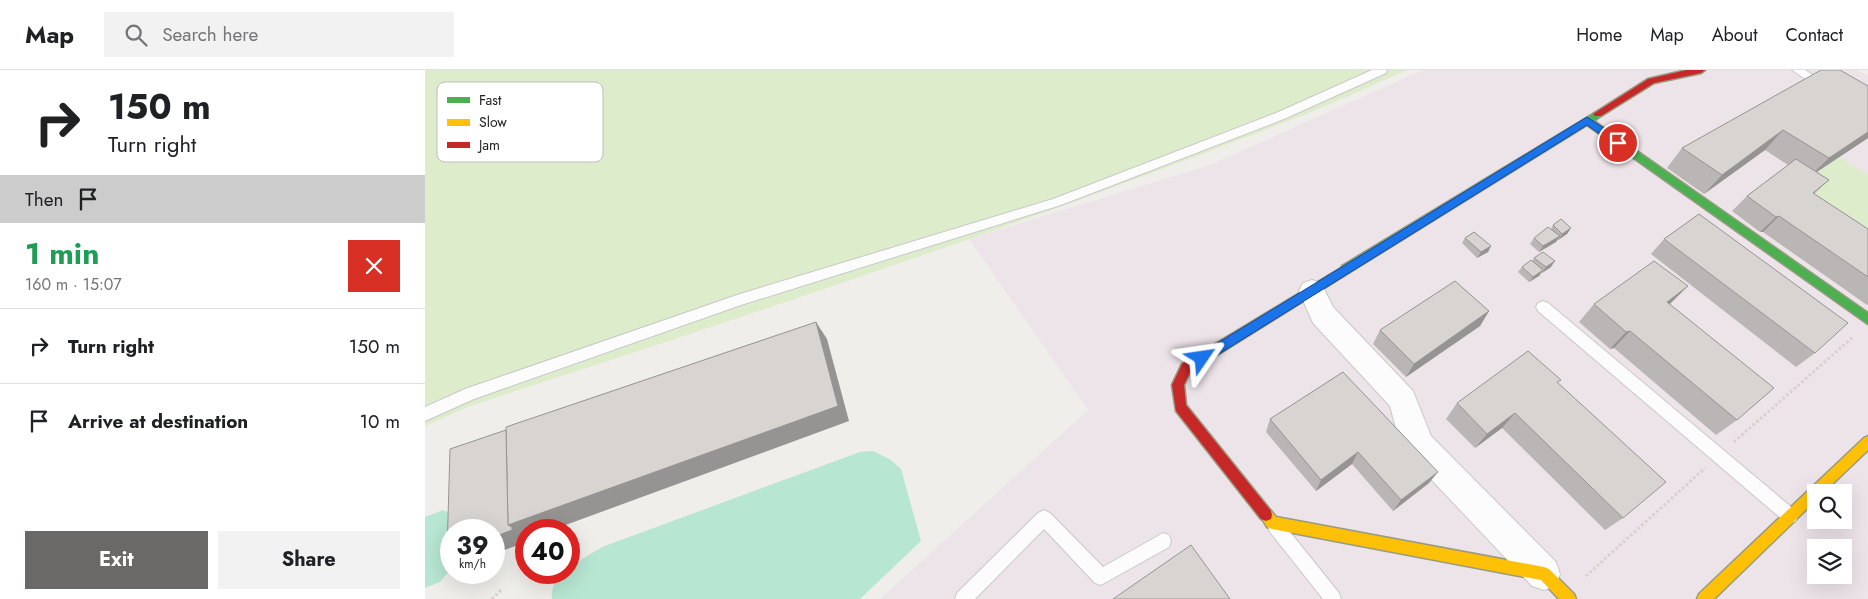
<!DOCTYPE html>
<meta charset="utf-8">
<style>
:root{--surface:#fff;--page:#f2f2f2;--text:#202124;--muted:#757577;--line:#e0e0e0;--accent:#6a6968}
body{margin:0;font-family:Jost,sans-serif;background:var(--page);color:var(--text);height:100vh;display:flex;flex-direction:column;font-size:19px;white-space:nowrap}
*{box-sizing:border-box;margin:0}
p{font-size:16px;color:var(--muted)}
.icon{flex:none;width:28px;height:28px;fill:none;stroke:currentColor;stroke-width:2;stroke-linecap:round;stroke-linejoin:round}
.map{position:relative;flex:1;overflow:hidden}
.sheet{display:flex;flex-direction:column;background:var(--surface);width:425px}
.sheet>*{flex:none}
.guide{background:#fff;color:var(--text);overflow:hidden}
.buttons{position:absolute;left:1382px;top:414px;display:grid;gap:10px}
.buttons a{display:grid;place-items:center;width:45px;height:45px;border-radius:0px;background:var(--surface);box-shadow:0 5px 20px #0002;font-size:25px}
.speed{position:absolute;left:15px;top:449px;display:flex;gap:10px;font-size:25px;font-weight:700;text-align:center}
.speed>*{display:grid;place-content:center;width:65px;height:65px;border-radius:50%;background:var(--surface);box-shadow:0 5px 20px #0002;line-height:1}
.speed small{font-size:12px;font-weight:400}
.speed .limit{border:8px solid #d22;background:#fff;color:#111}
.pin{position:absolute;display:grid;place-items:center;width:42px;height:42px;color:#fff;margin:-21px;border:2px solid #fff;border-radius:50%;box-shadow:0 1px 5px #0007}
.me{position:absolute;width:55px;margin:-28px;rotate:58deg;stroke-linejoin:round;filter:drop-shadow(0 0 4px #0008)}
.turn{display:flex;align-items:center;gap:18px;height:105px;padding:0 25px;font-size:22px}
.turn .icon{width:65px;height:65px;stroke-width:2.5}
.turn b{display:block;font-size:35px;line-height:42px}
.then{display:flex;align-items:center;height:48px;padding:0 25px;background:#0003;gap:10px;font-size:19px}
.round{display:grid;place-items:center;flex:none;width:52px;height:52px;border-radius:0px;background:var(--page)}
.headline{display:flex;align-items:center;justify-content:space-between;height:85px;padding:0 25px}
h1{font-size:30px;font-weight:700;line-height:38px;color:#1e9e55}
.button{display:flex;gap:10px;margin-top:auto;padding:10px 25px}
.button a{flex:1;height:58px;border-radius:0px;background:var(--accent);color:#fff;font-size:20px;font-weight:700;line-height:58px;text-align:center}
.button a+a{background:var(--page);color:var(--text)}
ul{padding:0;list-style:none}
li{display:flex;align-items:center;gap:15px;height:75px;padding:0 25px;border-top:1px solid var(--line)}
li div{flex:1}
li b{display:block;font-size:19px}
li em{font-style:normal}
header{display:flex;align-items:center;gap:30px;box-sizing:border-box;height:70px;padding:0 25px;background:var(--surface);border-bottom:1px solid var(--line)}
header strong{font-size:24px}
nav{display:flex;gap:28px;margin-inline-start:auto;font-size:18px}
.search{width:350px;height:45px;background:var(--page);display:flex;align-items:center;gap:12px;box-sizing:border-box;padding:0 18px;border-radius:0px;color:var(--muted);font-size:19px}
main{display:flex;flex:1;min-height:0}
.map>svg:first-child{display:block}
.industrial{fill:#ede4e9;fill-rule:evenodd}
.grass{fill:#ddeccb}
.pitch{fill:#b7e6d2}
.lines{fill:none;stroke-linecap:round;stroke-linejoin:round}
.lane-casing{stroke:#c9c8c7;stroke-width:2}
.street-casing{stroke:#c9c8c7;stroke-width:2}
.fast-casing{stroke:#999a82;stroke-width:3}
.slow-casing{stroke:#999a82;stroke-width:3}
.jam-casing{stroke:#999a82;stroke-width:3}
.path{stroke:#dccecd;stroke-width:3;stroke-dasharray:2.5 2.5;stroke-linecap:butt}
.lane{fill:#fdfcfc;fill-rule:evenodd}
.street{fill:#fdfcfc;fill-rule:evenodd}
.fast{fill:#4caf50;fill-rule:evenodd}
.slow{fill:#ffc107;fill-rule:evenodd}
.jam{fill:#c62828;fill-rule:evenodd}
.wall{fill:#b9b6b5}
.shaded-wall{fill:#969493}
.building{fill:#d7d4d2;stroke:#969493}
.route{fill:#1a73e8;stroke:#114b97}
.key{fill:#fff;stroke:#bdbdbd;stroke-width:1}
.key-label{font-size:14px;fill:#222}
</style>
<header>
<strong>Map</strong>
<div class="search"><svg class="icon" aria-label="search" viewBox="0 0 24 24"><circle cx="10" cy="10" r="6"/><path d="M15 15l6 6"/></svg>Search here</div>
<nav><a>Home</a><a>Map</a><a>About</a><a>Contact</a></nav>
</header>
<main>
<section class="sheet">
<div class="guide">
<div class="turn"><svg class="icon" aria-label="right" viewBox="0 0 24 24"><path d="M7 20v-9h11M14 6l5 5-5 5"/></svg><div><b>150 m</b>Turn right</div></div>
<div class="then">Then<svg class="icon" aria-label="arrive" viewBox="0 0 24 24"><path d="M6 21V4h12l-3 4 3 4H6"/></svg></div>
</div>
<div class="headline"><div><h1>1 min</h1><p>160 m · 15:07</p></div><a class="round" style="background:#d93025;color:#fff"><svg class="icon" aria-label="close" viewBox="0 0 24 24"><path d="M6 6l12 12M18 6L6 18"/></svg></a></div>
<ul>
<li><svg class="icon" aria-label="right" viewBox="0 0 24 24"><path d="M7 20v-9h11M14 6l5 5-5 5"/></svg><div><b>Turn right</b></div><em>150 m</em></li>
<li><svg class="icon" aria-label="arrive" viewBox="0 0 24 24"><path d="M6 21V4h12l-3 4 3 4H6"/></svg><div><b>Arrive at destination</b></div><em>10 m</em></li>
</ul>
<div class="button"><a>Exit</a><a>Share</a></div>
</section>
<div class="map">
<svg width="1443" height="529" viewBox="0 0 1443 529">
<rect width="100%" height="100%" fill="#f0eeeb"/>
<!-- industrial -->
<path class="industrial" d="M998,0h434l11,6v523h-988l208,-189 -119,-171 241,-74zM1391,422h28v28h-28zM1391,478h28v27h-28z"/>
<!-- grass -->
<g class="grass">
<path d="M0,0h982c-41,18 -82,37 -124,53 -267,105 -541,194 -813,283l-45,20z"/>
<path d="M1414,87l29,18v82l-56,-61 -3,-19z"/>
</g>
<!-- pitch -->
<g class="pitch">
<path d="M448,381l18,9 10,9 20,72 -61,58h-308c-1,-11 3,-19 11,-26l6,-1v-5l33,-20 258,-95z"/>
<path d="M18,440l11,5 -3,15v39l-11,13 -15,6v-71z"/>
</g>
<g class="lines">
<!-- lane casing -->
<g class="lane-casing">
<g id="lane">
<path d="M947,0h15l-1,3 -102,46 -223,86 -320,100 -267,94 -49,22v-14l40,-18 275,-95 313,-95 223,-86z"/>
<path d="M1367,0h13l25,16 -2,3h-8z"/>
<path d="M1118,231l5,2 248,208 2,5 -2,5 -6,3 -6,-3 -246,-210 -2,-4 2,-4z"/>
<path d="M619,440l6,3 53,54 60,-34 6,2 2,6 -2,6 -68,38 -6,-2 -51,-54 -69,70h-20l2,-6 81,-80z"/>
<path d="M851,449l6,3 57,71 2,6h-18l-53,-67 -2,-5 2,-5z"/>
</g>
</g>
<!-- street casing -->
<g class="street-casing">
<path id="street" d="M887,210l9,3 12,24 80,84 18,45 125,126 4,12 -4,12 -12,4 -12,-4 -123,-130 -13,-28 -6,-22 -77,-83 -14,-32 4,-8z"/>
</g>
<!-- fast casing -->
<g class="fast-casing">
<path id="fast" d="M1173,41l5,3 -9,7 274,192v11l-281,-199 -237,147h-8l-1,-3 1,-3z"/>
</g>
<!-- slow casing -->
<g class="slow-casing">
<g id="slow">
<path d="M1443,366v14l-44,42h-8v8l-102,99h-17l2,-5 165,-156z"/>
<path d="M841,439l5,2 5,6 268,50 5,2 25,25 2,5h-17l-18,-19 -269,-51 -5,-2 -7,-12 1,-4z"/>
</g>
</g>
<!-- jam casing -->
<g class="jam-casing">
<g id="jam">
<path d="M1262,0h18l-4,3 -47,10 -53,33h-6l-2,-2 55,-35z"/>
<path d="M921,195l4,1 1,3 -1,3 -160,100 -6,13 2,20 85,106 1,4 -1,4 -5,2 -5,-2 -85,-108 -4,-26 10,-21z"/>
</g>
</g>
<!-- path -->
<g class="path">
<path d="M1309,372l119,-105"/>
<path d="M1161,506l119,-108"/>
<path d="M67,529l9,-9"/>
</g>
<!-- lane -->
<use href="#lane" class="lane"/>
<!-- street -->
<use href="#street" class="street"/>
<!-- fast -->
<use href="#fast" class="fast"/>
<!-- slow -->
<use href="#slow" class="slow"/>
<!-- jam -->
<use href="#jam" class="jam"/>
</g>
<!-- wall -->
<g class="wall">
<path d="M1443,16v52l-51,34 12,8 -15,14 54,35v75l-1,1 -104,-73h-3l-28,-21 15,-15 41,-31 -23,-15 -61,44 -37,-26 15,-20z"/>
<path d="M1128,155l18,3 -4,6 -9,6v-1l-2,3 -17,10 -9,-8 4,-6 17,-9z"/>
<path d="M1040,168l26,8 -3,6 -11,6 -15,-15z"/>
<path d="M1239,169l151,114 -19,14 -145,-113z"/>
<path d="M1109,188l17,9 -9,6v-1l-3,4 -10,6 -11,-10 4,-5 10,-6z"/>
<path d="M1169,234h76l67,116 -21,15 -102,-87 -4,1 -31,-27z"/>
<path d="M1064,241l-9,15 -74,51 -33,-33 7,-14z"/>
<path d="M918,302l86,111 -36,28 -41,-47 -36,27 -50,-59 4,-13z"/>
<path d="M1133,313l65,135 -18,12 -103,-102 -27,20 -29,-29 11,-16z"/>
</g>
<!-- shaded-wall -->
<g class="shaded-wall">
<path d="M1358,60l-18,20 -61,44 18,-19z"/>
<path d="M1443,62v6l-59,39 20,-19z"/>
<path d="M1354,146l-16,16h-3l16,-15z"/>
<path d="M1146,158l-4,6 -9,6 4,-6z"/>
<path d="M1135,166l-4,6 -17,10 4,-6z"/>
<path d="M1066,176l-3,6 -11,6 4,-6z"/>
<path d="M1130,191l-4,6 -9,6 4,-6z"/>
<path d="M1118,200l-4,6 -10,6 4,-5z"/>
<path d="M1263,216l-18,18 -20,15 17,-17z"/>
<path d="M1064,241l-9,15 -74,51 8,-13z"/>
<path d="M391,252l11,17 22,82 -297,109h-26v12l-32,12v-17l14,-12z"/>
<path d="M1205,261l-16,17 -4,1 16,-17z"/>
<path d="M1090,343l-13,15 -27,20 12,-14z"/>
<path d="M933,382l-6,12 -36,27 5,-11z"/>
<path d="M1013,402l-9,11 -36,28 8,-11z"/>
</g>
<!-- building -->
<g class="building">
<path d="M1396,0h19l28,16v46l-39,26 -46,-28 -61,45 -40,-27z"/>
<path d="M1371,89l33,21 -16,13 55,36v48l-89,-61 -3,1 -29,-21z"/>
<path d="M1274,144l149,109 -33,30 -151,-114z"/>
<path d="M1136,149l10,9 -9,6 -9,-9z"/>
<path d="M1123,157l12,9 -17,10 -9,-8z"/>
<path d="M1049,162l17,14 -10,6 -16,-14z"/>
<path d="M1118,182l12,9 -9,6 -12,-9z"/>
<path d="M1106,190l12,10 -10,7 -11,-10z"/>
<path d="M1229,191l34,25 -21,16 107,86 -37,32 -107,-89 -4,1 -32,-28z"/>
<path d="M1030,211l34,30 -75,53 -34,-34z"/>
<path d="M391,252l22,84 -330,119 -2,-98z"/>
<path d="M1103,281l33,29 -4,2 109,100 -43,36 -108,-105 -28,21 -30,-31z"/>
<path d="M918,302l95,100 -37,28 -43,-48 -37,28 -51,-61z"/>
<path d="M81,360l2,95 4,2v3l-18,7v-7h-43v22l-4,1 3,-104z"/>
<path d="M766,475l39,54h-117z"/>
</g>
<!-- route -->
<path class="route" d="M1162,47l35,23v5h-7l-28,-20 -381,237h-8l-2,-4 2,-3z"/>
<!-- legend -->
<rect x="12" y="12" width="166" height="80" rx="8" class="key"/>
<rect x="22" y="27" width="23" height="6" fill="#4caf50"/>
<rect x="22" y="49" width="23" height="7" fill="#ffc107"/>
<rect x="22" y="72" width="23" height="6" fill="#c62828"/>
<g class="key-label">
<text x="54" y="35">Fast</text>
<text x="54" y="57">Slow</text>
<text x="54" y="80">Jam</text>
</g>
</svg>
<div class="buttons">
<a><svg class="icon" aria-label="search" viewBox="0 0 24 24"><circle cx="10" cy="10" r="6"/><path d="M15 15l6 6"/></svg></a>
<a><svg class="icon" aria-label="layers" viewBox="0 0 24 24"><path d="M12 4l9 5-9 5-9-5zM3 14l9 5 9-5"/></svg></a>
</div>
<div class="speed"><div>39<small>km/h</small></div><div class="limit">40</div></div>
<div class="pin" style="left:1193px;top:73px;background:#d93025"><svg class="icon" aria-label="arrive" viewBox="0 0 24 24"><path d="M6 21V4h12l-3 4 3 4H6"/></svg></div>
<svg class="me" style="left:777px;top:288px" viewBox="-20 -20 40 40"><path d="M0-17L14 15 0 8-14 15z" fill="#1a73e8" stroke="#fff" stroke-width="4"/></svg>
</div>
</main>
